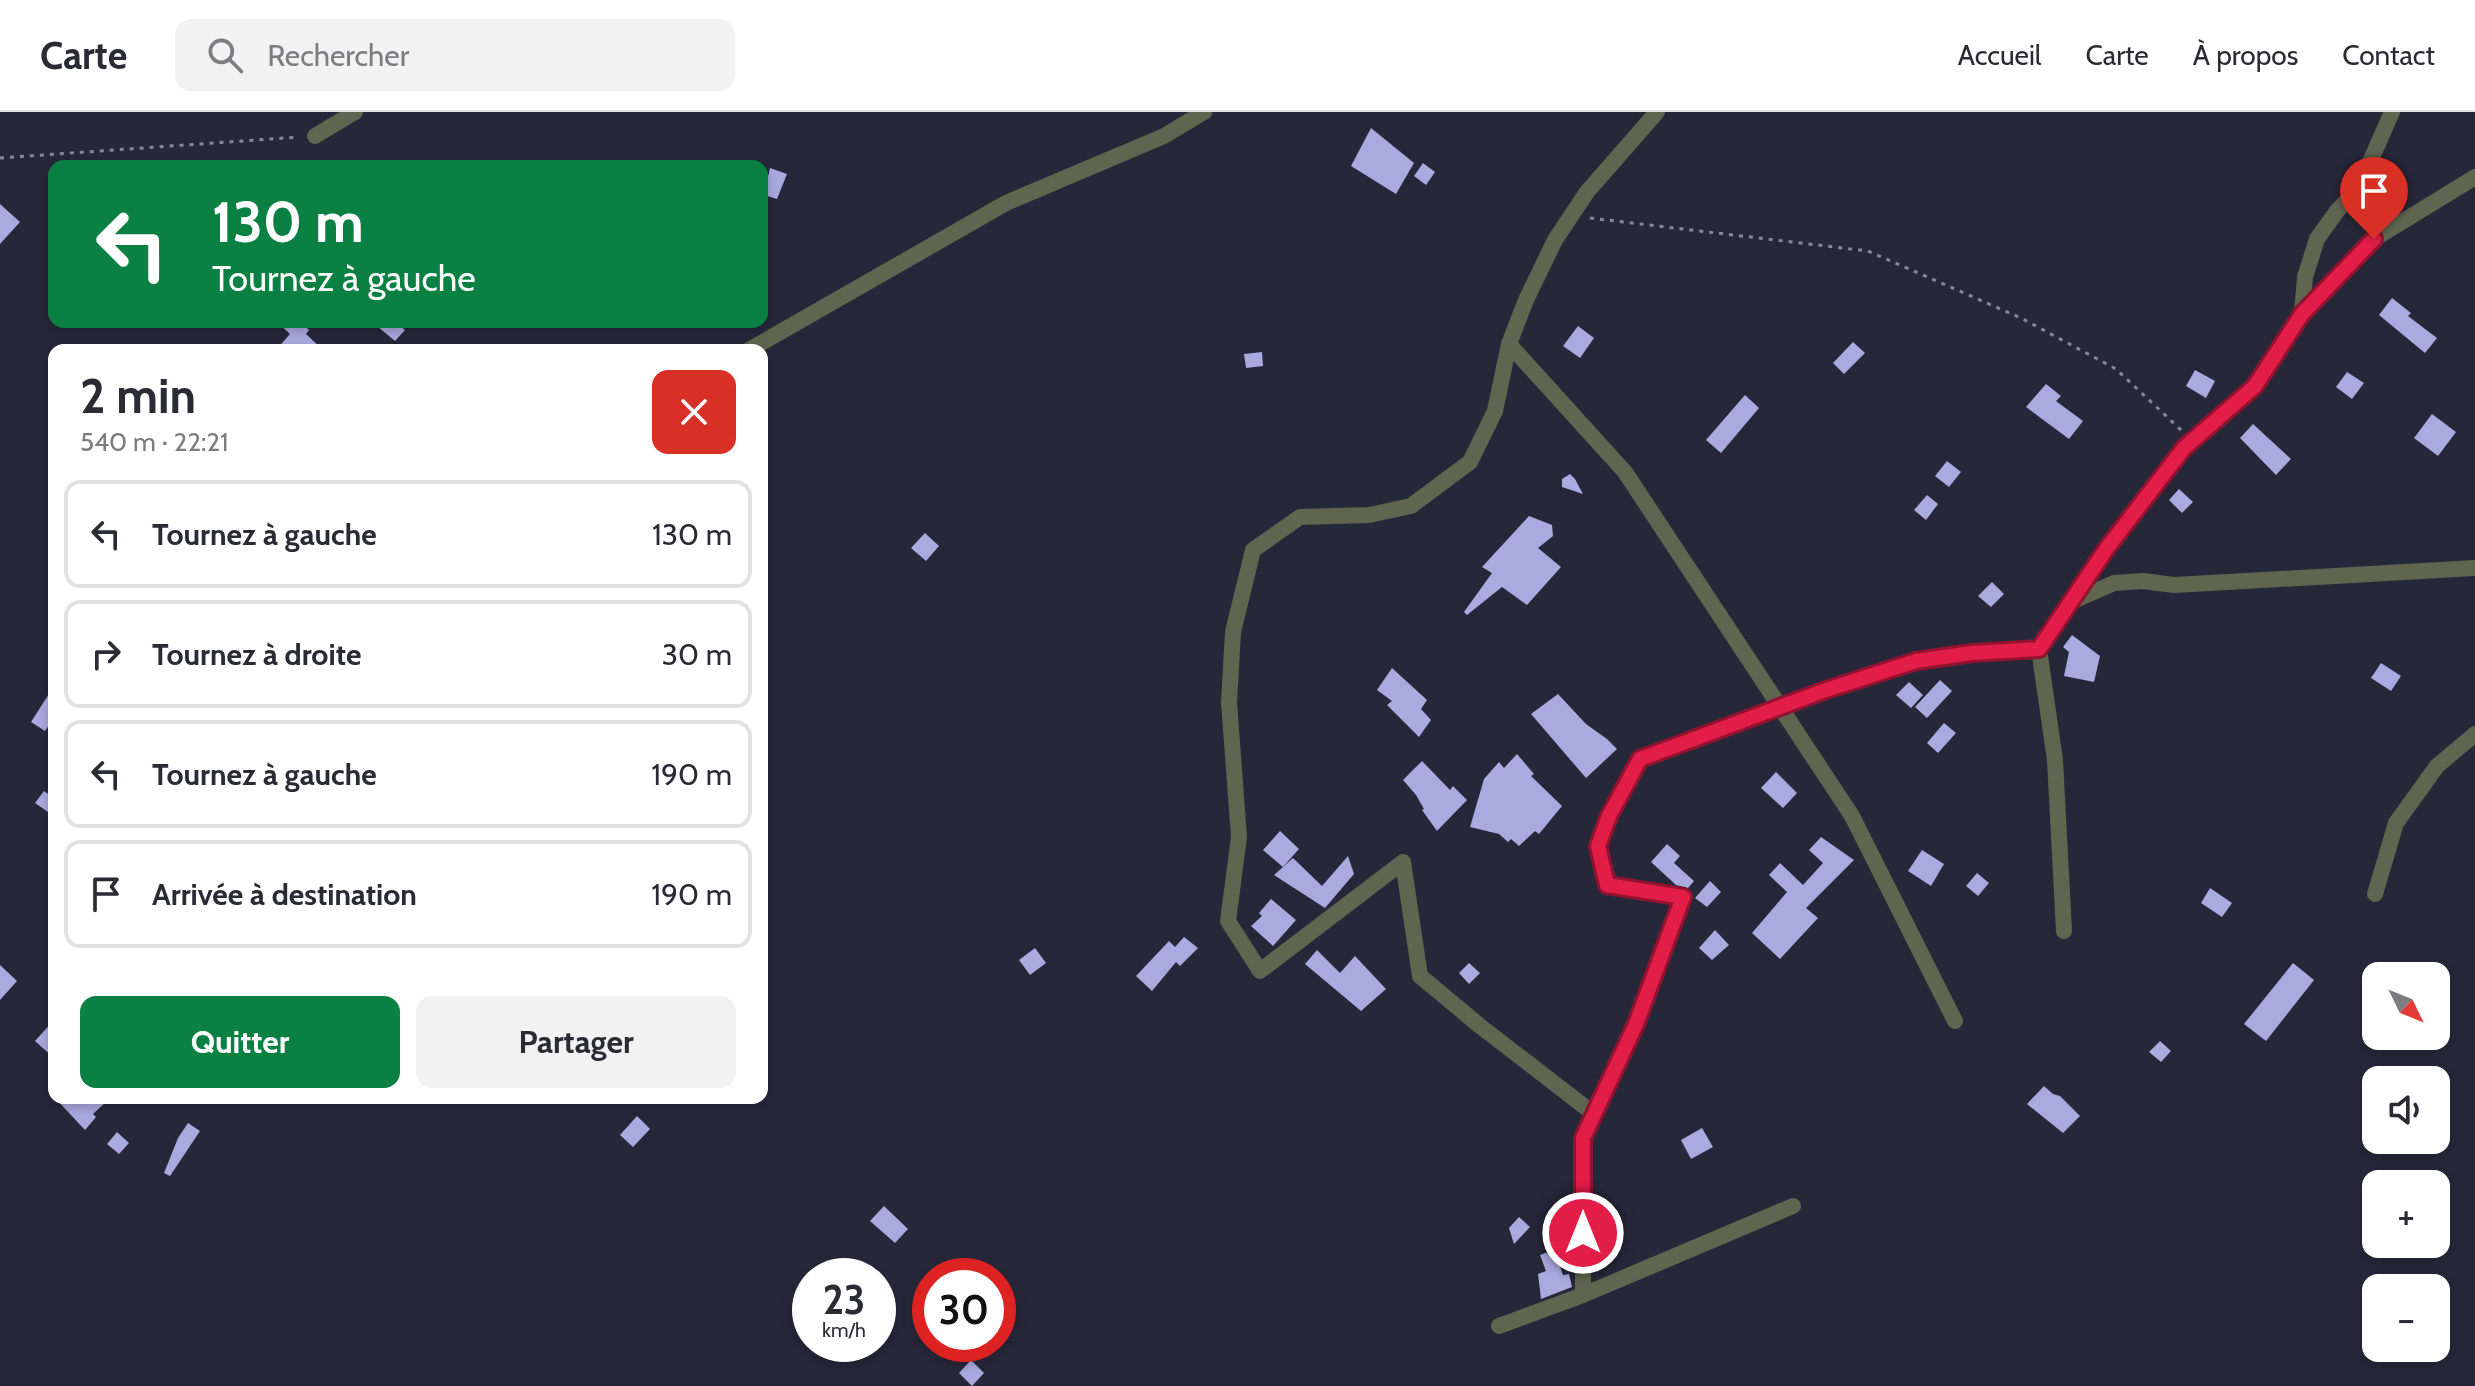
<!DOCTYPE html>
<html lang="fr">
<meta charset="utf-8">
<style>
:root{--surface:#fff;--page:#f2f2f3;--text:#2b2b33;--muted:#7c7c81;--line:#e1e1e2;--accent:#0b8043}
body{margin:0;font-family:Cabin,sans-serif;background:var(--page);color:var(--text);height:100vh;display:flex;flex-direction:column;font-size:30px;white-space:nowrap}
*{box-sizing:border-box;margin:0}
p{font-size:26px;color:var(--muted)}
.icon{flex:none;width:44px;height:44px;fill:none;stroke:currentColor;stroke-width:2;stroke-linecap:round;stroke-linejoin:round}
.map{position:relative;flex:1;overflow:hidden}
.drawer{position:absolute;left:48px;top:232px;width:720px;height:760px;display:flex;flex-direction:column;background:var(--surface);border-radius:16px;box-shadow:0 4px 12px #0003}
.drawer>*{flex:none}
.banner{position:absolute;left:48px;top:48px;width:720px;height:168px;border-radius:16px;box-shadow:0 4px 12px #0003;background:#0b8043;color:#fff;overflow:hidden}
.needle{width:52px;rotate:133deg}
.tools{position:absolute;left:2362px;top:850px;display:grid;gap:16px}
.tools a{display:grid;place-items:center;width:88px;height:88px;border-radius:16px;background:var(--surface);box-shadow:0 4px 12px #0003;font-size:40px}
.speed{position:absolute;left:792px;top:1146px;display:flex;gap:16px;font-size:40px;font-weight:700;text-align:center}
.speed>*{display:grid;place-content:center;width:104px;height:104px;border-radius:50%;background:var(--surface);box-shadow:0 4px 12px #0003;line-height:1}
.speed small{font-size:20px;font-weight:400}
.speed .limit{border:12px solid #d22;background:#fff;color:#111}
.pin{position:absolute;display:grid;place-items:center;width:68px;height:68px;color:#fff;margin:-82px -34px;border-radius:50% 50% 50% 0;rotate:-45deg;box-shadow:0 0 8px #0007}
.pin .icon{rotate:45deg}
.me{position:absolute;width:88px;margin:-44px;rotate:0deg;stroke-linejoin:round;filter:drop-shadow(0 0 6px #0008)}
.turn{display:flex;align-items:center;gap:28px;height:168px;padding:0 32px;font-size:36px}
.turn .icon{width:104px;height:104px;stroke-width:2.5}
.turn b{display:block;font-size:56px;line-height:68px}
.round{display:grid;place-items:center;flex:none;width:84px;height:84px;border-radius:16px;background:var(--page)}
.overview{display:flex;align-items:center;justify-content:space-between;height:136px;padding:0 32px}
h1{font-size:48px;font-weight:800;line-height:60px}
.action{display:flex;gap:16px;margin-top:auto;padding:16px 32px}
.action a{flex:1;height:92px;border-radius:16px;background:var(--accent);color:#fff;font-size:32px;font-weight:800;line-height:92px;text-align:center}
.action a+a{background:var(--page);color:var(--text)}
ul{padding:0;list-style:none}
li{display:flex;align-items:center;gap:24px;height:108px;margin:0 16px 12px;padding:0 16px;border:4px solid var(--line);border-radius:16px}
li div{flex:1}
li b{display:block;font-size:30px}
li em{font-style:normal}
header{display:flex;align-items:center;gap:48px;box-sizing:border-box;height:112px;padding:0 40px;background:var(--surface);border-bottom:2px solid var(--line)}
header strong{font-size:38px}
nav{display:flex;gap:44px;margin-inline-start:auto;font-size:28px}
.search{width:560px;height:72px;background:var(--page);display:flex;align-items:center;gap:20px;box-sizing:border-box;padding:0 28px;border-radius:16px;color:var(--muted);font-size:30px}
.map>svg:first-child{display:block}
.building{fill:#a9aae0}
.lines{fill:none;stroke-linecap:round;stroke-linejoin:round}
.path{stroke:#878897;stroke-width:3;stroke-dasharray:4 6;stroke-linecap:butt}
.minor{stroke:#5f654f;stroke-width:16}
.route-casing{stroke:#92132f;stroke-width:20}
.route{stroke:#e11d48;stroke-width:14}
</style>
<header>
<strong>Carte</strong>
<div class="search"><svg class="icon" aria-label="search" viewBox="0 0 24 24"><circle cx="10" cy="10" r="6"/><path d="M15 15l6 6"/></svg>Rechercher</div>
<nav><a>Accueil</a><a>Carte</a><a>À propos</a><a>Contact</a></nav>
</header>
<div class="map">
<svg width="2475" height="1274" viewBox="0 0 2475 1274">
<rect width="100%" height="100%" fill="#27273a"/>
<!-- building -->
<g class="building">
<path d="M1371,16l43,35 -18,31 -45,-28z"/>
<path d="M1423,51l12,9 -9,13 -12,-9z"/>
<path d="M770,56l17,6 -10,25 -13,-4z"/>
<path d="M0,92l20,18 -20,22z"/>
<path d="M2392,186l19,15 -3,3 29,22 -12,15 -46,-38z"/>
<path d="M277,210h23l9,8 -3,4 17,16h-47l14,-16z"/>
<path d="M372,210h23l10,8 -10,11z"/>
<path d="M1578,214l16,12 -14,20 -17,-12z"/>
<path d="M1853,230l12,11 -21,21 -11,-11z"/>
<path d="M1262,240l1,14 -17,2 -2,-14z"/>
<path d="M2195,258l20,11 -9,17 -20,-12z"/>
<path d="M2347,260l17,11 -12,16 -16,-12z"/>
<path d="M2046,272l15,12 -5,5 27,20 -14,18 -43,-32z"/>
<path d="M1745,283l14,13 -38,45 -15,-13z"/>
<path d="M2432,302l24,18 -18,24 -24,-18z"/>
<path d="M2253,312l38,35 -15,16 -36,-37z"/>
<path d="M1947,349l14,11 -12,15 -14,-11z"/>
<path d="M1570,362l5,5 8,15 -21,-7v-8z"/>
<path d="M2179,377l14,13 -11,11 -13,-13z"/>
<path d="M1927,383l11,9 -12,16 -12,-10z"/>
<path d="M1529,404l23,9 1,11 -15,12 23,19 -34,38 -25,-18 -35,28 -3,-3 28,-39 -10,-6z"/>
<path d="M925,421l14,13 -13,15 -15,-13z"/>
<path d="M1992,470l12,12 -13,13 -13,-11z"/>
<path d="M2072,523l28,21 -6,26 -30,-6 5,-24 -6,-5z"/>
<path d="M2381,551l20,13 -10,15 -20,-13z"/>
<path d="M1392,556l35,32 -6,9 10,11 -12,17 -32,-32 5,-4 -15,-11z"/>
<path d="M1940,568l12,11 -25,27 -12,-11z"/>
<path d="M1909,570l14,13 -12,13 -15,-13z"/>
<path d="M54,574v32l-9,13 -14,-9z"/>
<path d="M1558,582l28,30 21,15 10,10 -31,29 -55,-64z"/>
<path d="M1944,611l12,10 -18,20 -11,-10z"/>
<path d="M1517,642l17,20 -3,2 31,30 -23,28 -4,-3 -16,15 -8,-7 -3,3 -9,-8 -29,-7 14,-48 15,-17 5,6z"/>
<path d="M1422,649l28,29 3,-4 14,14 -30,31 -15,-21 2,-1 -8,-14 -13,-15z"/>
<path d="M1776,660l21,21 -14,15 -22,-20z"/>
<path d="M44,679l10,7v5l-6,9 -13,-9z"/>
<path d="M1280,719l19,18 -16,18 -20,-17z"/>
<path d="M1821,725l33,23 -48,48 12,10 -38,41 -28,-26 35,-41 -18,-17 11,-12 23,22 20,-22 -14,-13z"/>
<path d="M1667,732l13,12 -6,7 20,18 -6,7 -12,-3 -25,-23z"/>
<path d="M1922,738l22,14 -13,22 -23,-15z"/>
<path d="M1348,744l6,18 -29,34 -51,-33 19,-17 29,28z"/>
<path d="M1977,761l12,10 -11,13 -12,-10z"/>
<path d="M1710,769l11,11 -14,15 -12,-9z"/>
<path d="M2210,776l22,15 -10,14 -21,-14z"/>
<path d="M1271,787l25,21 -23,26 -22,-20 11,-10 -3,-3z"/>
<path d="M1715,818l14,15 -17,15 -13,-12z"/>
<path d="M1184,825l14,11 -18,18 -4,-4 -24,29 -16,-15 33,-35 6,6z"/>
<path d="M1035,836l11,15 -16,12 -11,-15z"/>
<path d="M1317,838l23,23 15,-17 31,33 -25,22 -56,-47z"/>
<path d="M1469,851l11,10 -11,11 -10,-11z"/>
<path d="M2293,851l21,17 -48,61 -22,-17z"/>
<path d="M0,853l17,16 -17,19z"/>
<path d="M54,908v38l-19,-17z"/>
<path d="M2160,929l11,10 -10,11 -12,-10z"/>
<path d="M2044,974l9,8 7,2 20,20 -17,17 -36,-29z"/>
<path d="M55,986h55l-17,16 3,3 -11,13z"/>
<path d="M637,1004l13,13 -17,18 -13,-12z"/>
<path d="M188,1011l12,8 -30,45 -6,-3 14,-35z"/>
<path d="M1702,1016l11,19 -22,12 -10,-19z"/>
<path d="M117,1020l12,11 -10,11 -12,-10z"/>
<path d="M884,1094l24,23 -13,14 -25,-22z"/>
<path d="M1519,1105l11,10 -16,17 -5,-16z"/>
<path d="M1554,1138l9,25 6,-1 3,13 -31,12 -3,-25 8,-3 -6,-16z"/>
<path d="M971,1248l13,13 -12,13 -13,-13z"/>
</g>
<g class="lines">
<!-- path -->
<g class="path">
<path d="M0,46l299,-21"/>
<path d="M1590,106l278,33 153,67 95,51 65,61"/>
</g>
<!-- minor -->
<g class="minor">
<path d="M315,24l40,-24"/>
<path d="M2302,202l72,-75 101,-62"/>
<path d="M1509,232l116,128 227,344 103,205"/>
<path d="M749,238l257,-147 158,-67 40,-24"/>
<path d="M2071,490l43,-19 29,-2 31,4 301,-17"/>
<path d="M2375,782l21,-71 41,-57 38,-32"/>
<path d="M2064,819l-9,-171 -16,-111 68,-101 77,-100 71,-62 47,-72 3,-37 12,-38 20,-28 21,-22 34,-77"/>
<path d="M1594,1002l-114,-88 -60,-50 -17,-114 -143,109 -32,-50 11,-84 -10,-135 4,-70 20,-82 47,-33 69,-2 42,-9 59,-44 25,-51 14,-67 17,-44 29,-60 32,-48 70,-80"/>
<path d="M1793,1094l-210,89v-157l53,-114 47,-127 -76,-12 -9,-39 11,-30 31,-57 183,-68 93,-30 56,-8 67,-4"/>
<path d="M1499,1214l84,-31"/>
</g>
</g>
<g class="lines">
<!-- route casing -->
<g class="route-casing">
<path id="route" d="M1583,1121v-95l53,-114 47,-127 -76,-12 -9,-39 11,-30 31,-57 183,-68 93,-30 56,-8 67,-4 68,-101 77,-100 71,-62 47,-72 72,-75"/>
</g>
<!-- route -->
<use href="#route" class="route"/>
</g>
</svg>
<div class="tools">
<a><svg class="needle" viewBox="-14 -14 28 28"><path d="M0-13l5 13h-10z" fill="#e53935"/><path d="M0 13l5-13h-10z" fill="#7c7c81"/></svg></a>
<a><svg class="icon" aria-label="sound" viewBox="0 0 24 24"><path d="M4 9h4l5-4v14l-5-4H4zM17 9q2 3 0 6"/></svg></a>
<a>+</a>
<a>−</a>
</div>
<div class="speed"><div>23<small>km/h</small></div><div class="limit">30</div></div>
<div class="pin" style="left:2374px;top:127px;background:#d93025"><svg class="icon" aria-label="arrive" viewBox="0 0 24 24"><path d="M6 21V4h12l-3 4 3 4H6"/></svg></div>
<svg class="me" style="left:1583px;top:1121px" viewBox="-20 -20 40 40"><circle r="17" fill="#e11d48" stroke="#fff" stroke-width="3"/><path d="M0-11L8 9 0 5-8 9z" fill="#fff"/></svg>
<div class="banner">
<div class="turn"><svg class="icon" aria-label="left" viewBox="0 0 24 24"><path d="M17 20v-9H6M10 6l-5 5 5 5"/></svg><div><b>130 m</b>Tournez à gauche</div></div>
</div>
<section class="drawer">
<div class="overview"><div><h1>2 min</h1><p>540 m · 22:21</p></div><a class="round" style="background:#d93025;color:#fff"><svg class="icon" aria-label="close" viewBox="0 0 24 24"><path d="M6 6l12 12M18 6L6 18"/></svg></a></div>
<ul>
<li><svg class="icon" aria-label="left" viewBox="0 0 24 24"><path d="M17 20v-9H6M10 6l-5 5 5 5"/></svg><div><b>Tournez à gauche</b></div><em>130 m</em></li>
<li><svg class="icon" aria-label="right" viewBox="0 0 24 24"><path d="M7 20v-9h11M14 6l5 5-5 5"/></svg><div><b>Tournez à droite</b></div><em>30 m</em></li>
<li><svg class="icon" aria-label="left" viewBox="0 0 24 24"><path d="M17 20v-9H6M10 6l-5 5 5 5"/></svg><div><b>Tournez à gauche</b></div><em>190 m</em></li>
<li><svg class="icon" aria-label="arrive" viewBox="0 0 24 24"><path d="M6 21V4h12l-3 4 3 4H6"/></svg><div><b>Arrivée à destination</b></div><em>190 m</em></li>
</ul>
<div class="action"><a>Quitter</a><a>Partager</a></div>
</section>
</div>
